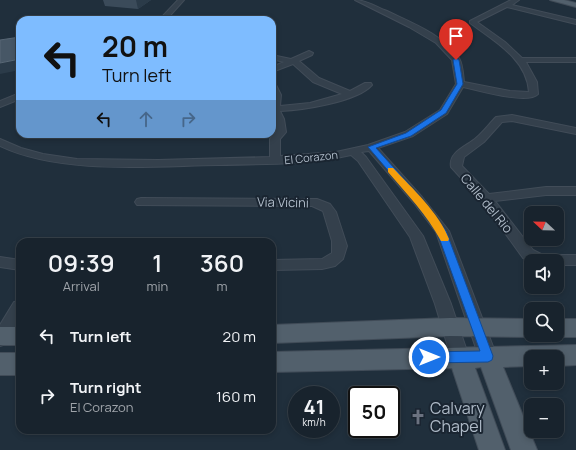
<!DOCTYPE html>
<meta charset="utf-8">
<style>
:root{--surface:#18232d;--page:#212b35;--text:#f1f3f6;--muted:#9fa4aa;--line:#364049}
body{margin:0;font-family:Manrope,sans-serif;background:var(--page);color:var(--text);height:100vh;display:flex;flex-direction:column;font-size:15px;white-space:nowrap}
*{box-sizing:border-box;margin:0}
p{font-size:13px;color:var(--muted)}
.icon{flex:none;width:22px;height:22px;fill:none;stroke:currentColor;stroke-width:2;stroke-linecap:round;stroke-linejoin:round}
.map{position:relative;flex:1;overflow:hidden}
.panel{position:absolute;left:16px;top:238px;width:260px;height:196px;display:flex;flex-direction:column;background:var(--surface);border-radius:12px;box-shadow:0 2px 6px #0003,0 0 0 1px var(--line)}
.panel>*{flex:none}
.banner{position:absolute;left:16px;top:16px;width:260px;height:122px;border-radius:12px;box-shadow:0 2px 6px #0003,0 0 0 1px var(--line);background:#7ebcff;color:#111;overflow:hidden}
.needle{width:26px;rotate:292deg}
.controls{position:absolute;left:524px;top:206px;display:grid;gap:8px}
.controls a{display:grid;place-items:center;width:40px;height:40px;border-radius:8px;background:var(--surface);box-shadow:0 2px 6px #0003,0 0 0 1px var(--line);font-size:20px}
.speed{position:absolute;left:288px;top:386px;display:flex;gap:8px;font-size:20px;font-weight:700;text-align:center}
.speed>*{display:grid;place-content:center;width:52px;height:52px;border-radius:50%;background:var(--surface);box-shadow:0 2px 6px #0003,0 0 0 1px var(--line);line-height:1}
.speed small{font-size:10px;font-weight:400}
.speed .limit{border:2px solid #111;border-radius:6px;background:#fff;color:#111}
.pin{position:absolute;display:grid;place-items:center;width:34px;height:34px;color:#fff;margin:-41px -17px;border-radius:50% 50% 50% 0;rotate:-45deg;box-shadow:0 0 4px #0007}
.pin .icon{rotate:45deg}
.me{position:absolute;width:44px;margin:-22px;rotate:90deg;stroke-linejoin:round;filter:drop-shadow(0 0 3px #0008)}
.turn{display:flex;align-items:center;gap:14px;height:84px;padding:0 20px;font-size:18px}
.turn .icon{width:52px;height:52px;stroke-width:2.5}
.turn b{display:block;font-size:28px;line-height:34px}
.lanes{display:flex;align-items:center;height:38px;padding:0 20px;background:#0003;justify-content:center;gap:20px;direction:ltr}
.lanes .off{opacity:.35}
.eta{display:flex;justify-content:space-evenly;align-items:center;height:68px;text-align:center}
.eta b{font-size:24px;font-weight:600;line-height:28px}
ul{padding:0;list-style:none}
li{display:flex;align-items:center;gap:12px;height:60px;padding:0 20px}
li div{flex:1}
li b{display:block;font-size:15px}
li em{font-style:normal}
.map>svg:first-child{display:block}
.lines{fill:none;stroke-linecap:round;stroke-linejoin:round}
.minor-casing{stroke:#414c58;stroke-width:2}
.major-casing{stroke:#414c58;stroke-width:2}
.minor{fill:#34404c;fill-rule:evenodd}
.major{fill:#52606c;fill-rule:evenodd}
.wall{fill:#3b4b5a}
.shaded-wall{fill:#2b3b49}
.building{fill:#475766;stroke:#586775}
.route{fill:#1a73e8;stroke:#114b97}
.slow{fill:#f59e0b}
.labels{text-anchor:middle;dominant-baseline:central;stroke-width:4;stroke-linejoin:round;paint-order:stroke}
.far-street-label{font-size:11px;fill:#afbbc8;stroke:#1a2531}
.street-label{font-size:13px;fill:#afbbc8;stroke:#1a2531}
.near-poi-label{font-size:16px;fill:#afbbc8;stroke:#1a2531;text-anchor:start}
</style>
<div class="map">
<svg width="576" height="450" viewBox="0 0 576 450">
<rect width="100%" height="100%" fill="#202f3c"/>
<g class="lines">
<!-- minor casing -->
<g class="minor-casing">
<g id="minor">
<path d="M178,0h6l-18,20h-7z"/>
<path d="M355,0c11,0 21,7 32,11 25,12 55,23 72,47 4,7 4,16 5,24l46,9 19,1c-2,-33 -35,-51 -59,-69v-2l41,-21h8l-7,5 64,15v4l-69,-17 -30,15 28,20 17,16h54v4h-50l11,20 1,12c-10,11 -61,-4 -75,-7l-16,27 -34,22 -35,12 44,49 27,34 48,126 -3,6 -6,2 -6,-2 -3,-6 -43,-125 -22,-29 -45,-52 -8,1 5,5 57,79 28,68 18,53 -3,6 -6,2 -6,-2 -3,-6 -16,-53 -25,-67 -52,-76 -7,-6c-43,10 -89,9 -133,10 -66,1 -157,10 -218,-19v-7l21,9 22,6 34,5 81,1 112,-3v-18l6,-7 -4,-16v-34l3,1 6,12 -1,11 30,-3 32,-9 -29,-12 -20,-18 -21,8v-5l12,-5 -12,-3v-4l19,4 18,-8 4,2 -1,2 -13,6 20,17 31,13 15,-8h6l1,2c-15,17 -69,25 -92,26l4,8 2,13 -6,7v17l56,-4 32,-7 37,-13 35,-22 16,-26 -4,-24 -16,-17 -27,-16z"/>
<path d="M20,93v6l-20,8v-6z"/>
<path d="M512,115l64,13v6l-64,-13 -10,1 -18,20 -20,15 -2,9 27,28 57,-7h30v8h-30l-51,6 38,49 10,5h33v10h-19v-4h-26l-8,-3 -41,-57 -31,-34c-3,-15 16,-21 25,-29 7,-6 13,-14 20,-21z"/>
<path d="M141,198l176,1 13,5 6,8 11,34 -4,13 -8,7 -13,3 -50,1v-10l50,-1 10,-6v-12l-9,-30 -11,-5 -175,-1 -2,-3 2,-3z"/>
<path d="M0,257l20,3v10l-20,-3z"/>
<path d="M20,301v20l-14,23 -6,2v-21l14,-23z"/>
</g>
</g>
<!-- major casing -->
<g class="major-casing">
<g id="major">
<path d="M550,0h14l12,3v4z"/>
<path d="M450,318l81,1v16h6l-6,2 -81,-1 -178,7v-18z"/>
<path d="M557,319h19v18h-19l-6,-2h6z"/>
<rect x="0" y="327" width="20" height="18"/>
<path d="M576,345v20l-19,1v-9h-26v9l-28,1 34,83h-26l-30,-83 -6,1 30,82h-26l-27,-82 -180,4v-20z"/>
<rect x="0" y="353" width="20" height="22"/>
</g>
</g>
<!-- minor -->
<use href="#minor" class="minor"/>
<!-- major -->
<use href="#major" class="major"/>
</g>
<!-- wall -->
<path class="wall" d="M103,0h48l-13,9 -33,-3z"/>
<!-- shaded-wall -->
<g class="shaded-wall">
<path d="M136,0h15l-13,9z"/>
<path d="M20,59v11l-20,4v-11z"/>
</g>
<!-- building -->
<path class="building" d="M20,37v22l-20,4v-23z"/>
<!-- route -->
<path class="route" d="M456,58l3,2 4,24 -17,29 -35,23 -35,12 45,50 25,33 47,125 -1,4 -4,2 -59,1 -4,-2 -2,-4 2,-4 4,-1 51,-1 -43,-119 -22,-30 -47,-55 38,-14 35,-23 16,-26 -4,-24z"/>
<!-- slow -->
<path class="slow" d="M388,168h5c19,20 46,45 56,71l-1,2h-7c-14,-26 -34,-47 -53,-69z"/>
<!-- icons -->
<defs>
<g id="church-bare" transform="scale(1.2)"><path d="M-1.2-6h2.4v3.5h3.3v2.4h-3.3V6h-2.4V-.1h-3.3v-2.4h3.3Z" fill="#6b7280" stroke="#1a2531" stroke-width="2.5" paint-order="stroke"/></g>
</defs>
<g fill-rule="evenodd">
<use href="#church-bare" x="418" y="417"/>
</g>
<g class="labels">
<!-- far-street labels -->
<g class="far-street-label">
<text transform="translate(311 157) rotate(-6)">El Corazon</text>
</g>
<!-- street labels -->
<g class="street-label">
<text transform="translate(283 202) rotate(1)">Via Vicini</text>
<text transform="translate(487 203) rotate(50)">Calle del Rio</text>
</g>
<!-- near-poi labels -->
<g class="near-poi-label">
<text x="430" y="408">Calvary<tspan x="430" dy="18">Chapel</tspan></text>
</g>
</g>
</svg>
<div class="controls">
<a><svg class="needle" viewBox="-14 -14 28 28"><path d="M0-13l5 13h-10z" fill="#e53935"/><path d="M0 13l5-13h-10z" fill="#9fa4aa"/></svg></a>
<a><svg class="icon" aria-label="sound" viewBox="0 0 24 24"><path d="M4 9h4l5-4v14l-5-4H4zM17 9q2 3 0 6"/></svg></a>
<a><svg class="icon" aria-label="search" viewBox="0 0 24 24"><circle cx="10" cy="10" r="6"/><path d="M15 15l6 6"/></svg></a>
<a>+</a>
<a>−</a>
</div>
<div class="speed"><div>41<small>km/h</small></div><div class="limit">50</div></div>
<div class="pin" style="left:456px;top:60px;background:#d93025"><svg class="icon" aria-label="arrive" viewBox="0 0 24 24"><path d="M6 21V4h12l-3 4 3 4H6"/></svg></div>
<svg class="me" style="left:429px;top:357px" viewBox="-20 -20 40 40"><circle r="17" fill="#1a73e8" stroke="#fff" stroke-width="3"/><path d="M0-11L8 9 0 5-8 9z" fill="#fff"/></svg>
<div class="banner">
<div class="turn"><svg class="icon" aria-label="left" viewBox="0 0 24 24"><path d="M17 20v-9H6M10 6l-5 5 5 5"/></svg><div><b>20 m</b>Turn left</div></div>
<div class="lanes"><svg class="icon" aria-label="left" viewBox="0 0 24 24"><path d="M17 20v-9H6M10 6l-5 5 5 5"/></svg><svg class="icon off" aria-label="ahead" viewBox="0 0 24 24"><path d="M12 20V5M6 11l6-6 6 6"/></svg><svg class="icon off" aria-label="right" viewBox="0 0 24 24"><path d="M7 20v-9h11M14 6l5 5-5 5"/></svg></div>
</div>
<section class="panel">
<div class="eta">
<div><b>09:39</b><p>Arrival</p></div>
<div><b>1</b><p>min</p></div>
<div><b>360</b><p>m</p></div>
</div>
<ul>
<li><svg class="icon" aria-label="left" viewBox="0 0 24 24"><path d="M17 20v-9H6M10 6l-5 5 5 5"/></svg><div><b>Turn left</b></div><em>20 m</em></li>
<li><svg class="icon" aria-label="right" viewBox="0 0 24 24"><path d="M7 20v-9h11M14 6l5 5-5 5"/></svg><div><b>Turn right</b><p>El Corazon</p></div><em>160 m</em></li>
</ul>
</section>
</div>
